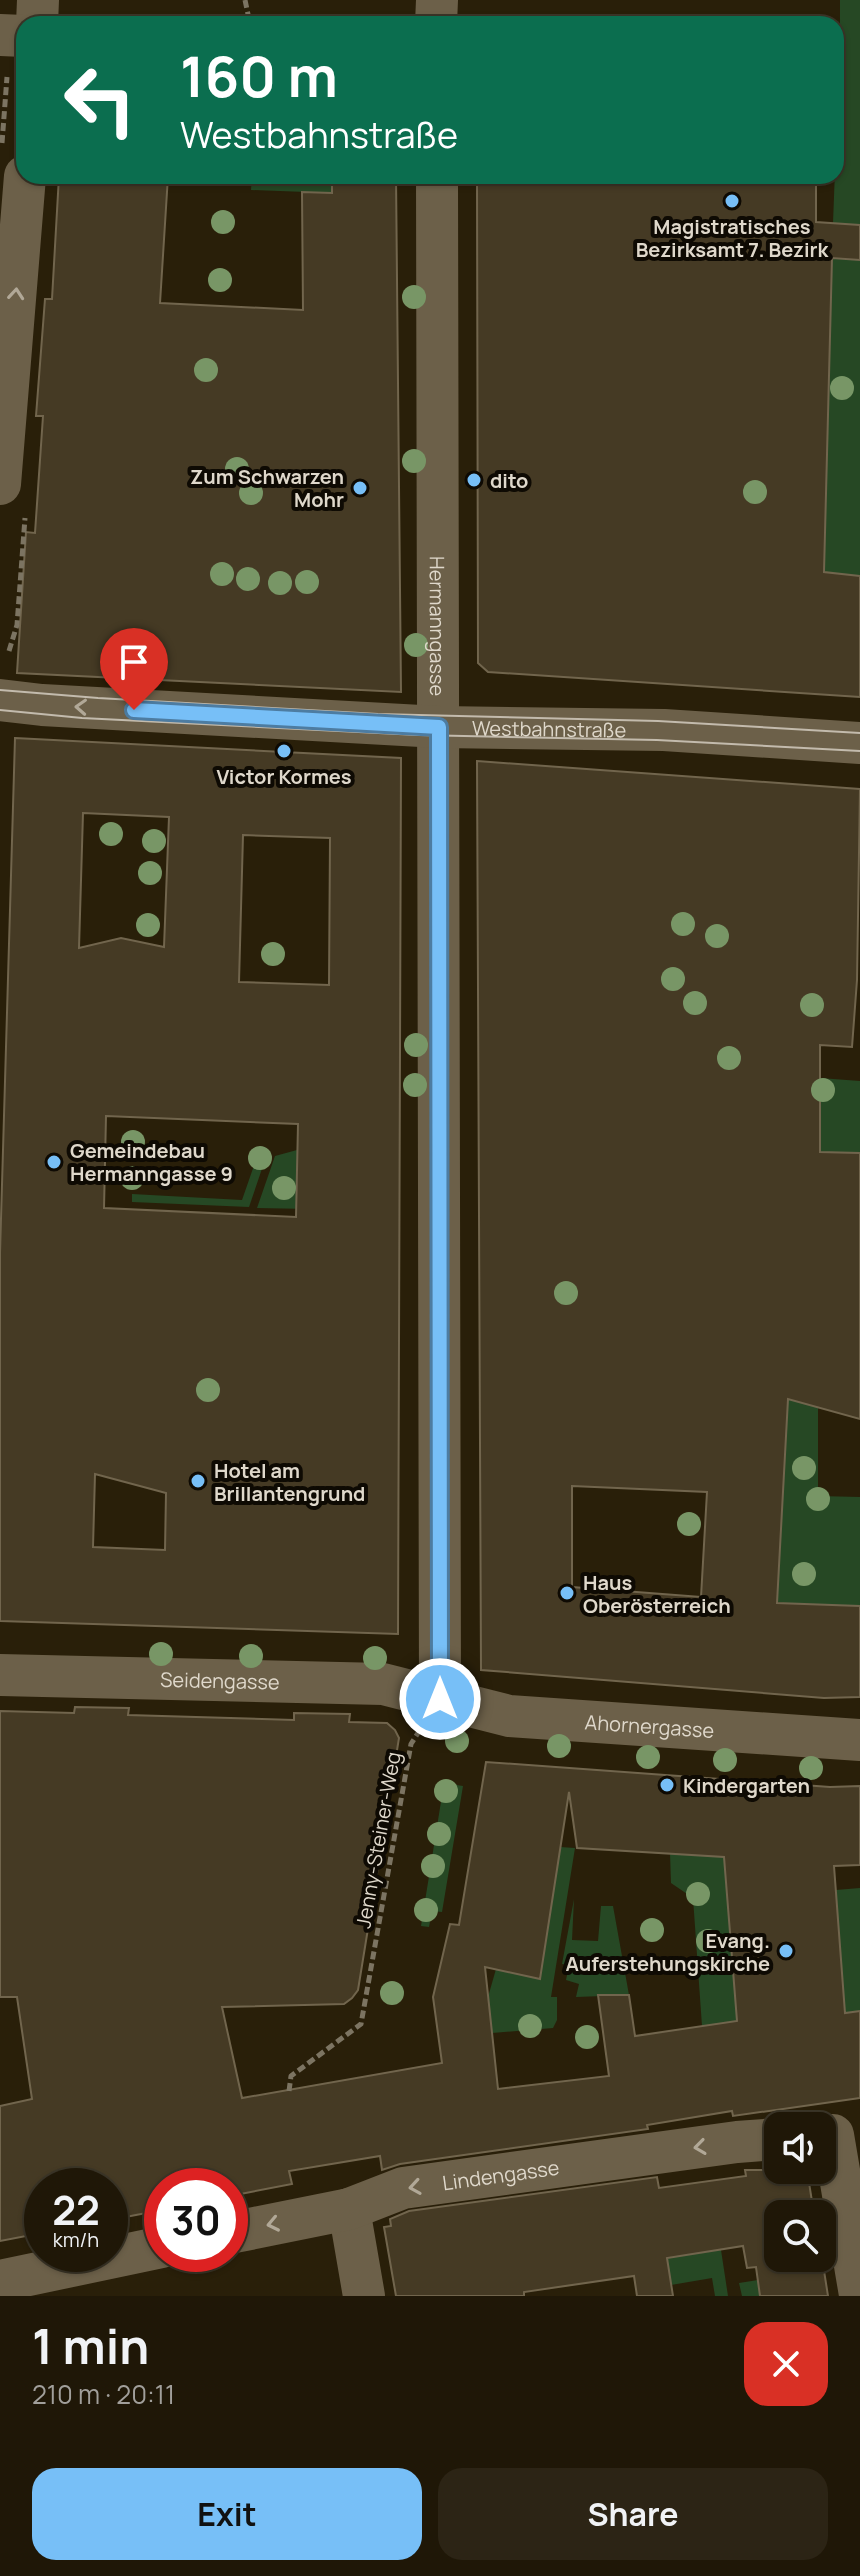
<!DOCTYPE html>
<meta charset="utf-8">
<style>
:root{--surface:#1f1707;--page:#2c2415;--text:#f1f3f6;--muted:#a19f9b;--line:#3c3628;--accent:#77bff7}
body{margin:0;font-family:Manrope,sans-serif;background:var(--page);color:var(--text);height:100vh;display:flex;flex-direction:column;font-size:30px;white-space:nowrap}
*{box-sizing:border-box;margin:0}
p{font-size:26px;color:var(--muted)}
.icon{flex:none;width:44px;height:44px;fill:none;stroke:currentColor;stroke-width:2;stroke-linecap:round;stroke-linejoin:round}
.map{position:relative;height:2296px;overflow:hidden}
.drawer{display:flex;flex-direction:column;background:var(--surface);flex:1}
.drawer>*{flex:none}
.banner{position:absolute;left:16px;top:16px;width:828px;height:168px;border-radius:24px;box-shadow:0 2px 6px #0004,0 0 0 2px var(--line);background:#0b6e4f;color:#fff;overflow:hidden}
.fabs{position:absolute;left:764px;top:2112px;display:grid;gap:16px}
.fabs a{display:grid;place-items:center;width:72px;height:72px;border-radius:16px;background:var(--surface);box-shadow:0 2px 6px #0004,0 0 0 2px var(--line);font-size:40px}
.speed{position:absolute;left:24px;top:2168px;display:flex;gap:16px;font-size:40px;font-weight:700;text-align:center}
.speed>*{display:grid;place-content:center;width:104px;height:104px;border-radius:50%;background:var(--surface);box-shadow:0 2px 6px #0004,0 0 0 2px var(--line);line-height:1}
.speed small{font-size:20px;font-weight:400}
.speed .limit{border:12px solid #d22;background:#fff;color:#111}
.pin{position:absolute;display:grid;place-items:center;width:68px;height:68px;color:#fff;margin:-82px -34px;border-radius:50% 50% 50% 0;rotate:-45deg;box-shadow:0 0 8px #0007}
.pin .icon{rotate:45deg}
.me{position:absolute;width:88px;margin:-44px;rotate:0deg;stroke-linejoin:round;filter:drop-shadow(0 0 6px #0008)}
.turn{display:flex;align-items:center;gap:28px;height:168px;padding:0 32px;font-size:36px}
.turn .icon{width:104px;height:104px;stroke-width:2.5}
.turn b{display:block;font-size:56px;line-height:68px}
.round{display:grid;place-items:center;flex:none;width:84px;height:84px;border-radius:24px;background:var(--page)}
.headline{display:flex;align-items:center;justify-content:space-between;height:136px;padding:0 32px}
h1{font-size:48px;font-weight:700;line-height:60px}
.primary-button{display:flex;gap:16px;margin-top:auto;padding:16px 32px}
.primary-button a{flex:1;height:92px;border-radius:24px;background:var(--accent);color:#111;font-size:32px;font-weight:700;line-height:92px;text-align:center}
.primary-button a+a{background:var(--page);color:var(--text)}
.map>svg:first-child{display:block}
.green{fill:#264824}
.building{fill:#453a24;stroke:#71654d;stroke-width:2;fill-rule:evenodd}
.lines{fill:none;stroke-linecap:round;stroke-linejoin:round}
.path{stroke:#7c7462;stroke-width:5;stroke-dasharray:8 4;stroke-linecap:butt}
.minor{stroke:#6c6049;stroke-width:42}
.tram{stroke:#c3bbad;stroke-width:2}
.tree{fill:#789666}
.oneway{stroke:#b1a897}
.route-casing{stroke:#4d7ca1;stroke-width:20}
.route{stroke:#77bff7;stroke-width:14}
.poi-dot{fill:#77bff7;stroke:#0e0a03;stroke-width:3}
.labels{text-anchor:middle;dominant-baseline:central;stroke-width:8;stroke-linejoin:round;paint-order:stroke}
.poi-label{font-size:20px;font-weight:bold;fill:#dfd8cb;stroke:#0e0a03;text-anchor:start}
.street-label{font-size:20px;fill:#dfd8cb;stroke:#0e0a03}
</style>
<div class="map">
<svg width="860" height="2296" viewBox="0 0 860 2296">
<rect width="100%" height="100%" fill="#291f09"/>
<!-- green -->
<g class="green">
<path d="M840,0h20v225l-27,-2 7,-185z"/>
<path d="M252,176h80v17l-81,-3z"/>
<path d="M832,258l28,2v316l-36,-4z"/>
<path d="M820,1078l40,3v72l-40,-1z"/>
<path d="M297,1150v49l13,10 -53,-1 18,-52z"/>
<path d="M259,1151l8,3 -18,53 -117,-5v-8l110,6z"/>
<path d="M789,1379h29v117l42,1v109l-94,-4 13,-37z"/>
<path d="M444,1783l19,3 -21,126 -10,-1 -3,16 -8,-1z"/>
<path d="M560,1847l15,1 -24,149h6v23l-4,8 -61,5 -4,-36 8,-28z"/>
<path d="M670,1853l54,4 14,171 -36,-2 -9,-128 -22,-15z"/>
<path d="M860,1888v123l-15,2 -9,-123z"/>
<path d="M574,1899l-2,41 26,1 3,-35h12l16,89 -53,2 3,-13 -13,-4 3,-15 -7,-1z"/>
<path d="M721,2250l7,46h-13l-3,-18 -41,7 -4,-27z"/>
<path d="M758,2280l2,16h-18l-3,-13z"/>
</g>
<!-- building -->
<g class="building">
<path d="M59,176h109l-8,127 143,7 -1,-118 30,1v-17h64l5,516 -384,-19 9,-141 9,1 8,-117h-7l9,-117h7z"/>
<path d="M477,176h339v46l44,3v35l-28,-2 -8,314 36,4v121l-372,-25 -10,-9z"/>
<path d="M15,738l386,20 -3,876 -398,-13v-368zM83,813l86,4 -5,130 -43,-9 -42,10zM243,835l87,3 -1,147 -90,-3zM106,1116l192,8 -2,93 -192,-9zM95,1474l71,19 -1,57 -72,-3z"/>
<path d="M477,761l383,28 -3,191 -5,67 -32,-2v107l40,1v266l-72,-20 -11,204 83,3v91l-36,1 -343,-28zM572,1486l135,6 -6,105 -129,-10z"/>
<path d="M75,1707l54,1 -1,7 166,5v-7l56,1 -1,8 38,1 8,7 4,8 -41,252 -6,8 -8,6 -122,3 20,91 200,-35 -9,-66 17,-73 9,1 27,-163 344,25 30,-1v79l-26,1 11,147 15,-2v87l-127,18 -1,-5 -85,14 1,4 -248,35 -18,6 -2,-14 -91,15 3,13 -62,12v-10h-68v24l-52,10v-34h-68v47l-42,8v-135l32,-7 -15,-102h-17v-286l74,2zM569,1792l8,56 147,9 13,164 -102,15 -6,-41h-31l11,81 -111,13 -13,-122 55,12z"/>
<path d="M745,2170h62l7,44h-36v44h44l6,38h-68l-4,-29 -9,1 -4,-22 -76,12 6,38h-36l-3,-20 -110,16v4h-128l-12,-69 7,-1 -1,-7 19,-8 248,-34 2,11 87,-12z"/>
</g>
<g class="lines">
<!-- path -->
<g class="path">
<path d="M245,0l4,19 103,5"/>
<path d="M2,143l5,-66"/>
<path d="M9,651l8,-26 8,-107"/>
<path d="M289,2091l2,-15 70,-52 50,-280 7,-11"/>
</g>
<!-- minor -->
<g class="minor">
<path d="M37,24l1,-24"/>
<path d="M436,24l1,-24"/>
<path d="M0,35l24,1"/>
<path id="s1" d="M437,176l3,1523"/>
<path d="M0,484l25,-308"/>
<path id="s2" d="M0,700l42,5 397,22 225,3 196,13"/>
<path id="s3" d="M0,1675l383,9 126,32 351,24"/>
<path d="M833,2135l27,160"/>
<path d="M349,2209l15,87"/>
<path id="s4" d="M230,2233l119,-24 54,-21 334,-46 41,-3"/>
<path d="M0,2281l162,-34"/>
</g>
<!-- tram -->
<g class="tram">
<path d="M0,690l98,8 280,16 280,7 202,12"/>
<path d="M0,710l82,8 336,17 239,5 203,11"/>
</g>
</g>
<!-- trees -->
<g class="tree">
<circle cx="223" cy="222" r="12"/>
<circle cx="220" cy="280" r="12"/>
<circle cx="414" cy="297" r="12"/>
<circle cx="206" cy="370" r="12"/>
<circle cx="842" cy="388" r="12"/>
<circle cx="414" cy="461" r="12"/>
<circle cx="237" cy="469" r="12"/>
<circle cx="755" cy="492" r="12"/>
<circle cx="251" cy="493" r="12"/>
<circle cx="222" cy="574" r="12"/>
<circle cx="248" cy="579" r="12"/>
<circle cx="307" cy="582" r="12"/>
<circle cx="280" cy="583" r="12"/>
<circle cx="416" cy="645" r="12"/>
<circle cx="111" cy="834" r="12"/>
<circle cx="154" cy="841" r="12"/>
<circle cx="150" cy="873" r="12"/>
<circle cx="683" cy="924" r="12"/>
<circle cx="148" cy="925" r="12"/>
<circle cx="717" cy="936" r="12"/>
<circle cx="273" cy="954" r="12"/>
<circle cx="673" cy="979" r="12"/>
<circle cx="695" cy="1003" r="12"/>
<circle cx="812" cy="1005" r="12"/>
<circle cx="416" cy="1045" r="12"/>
<circle cx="729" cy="1058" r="12"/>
<circle cx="415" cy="1085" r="12"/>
<circle cx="823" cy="1090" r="12"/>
<circle cx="133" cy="1142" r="12"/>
<circle cx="260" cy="1158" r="12"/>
<circle cx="132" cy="1178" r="12"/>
<circle cx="284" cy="1188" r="12"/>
<circle cx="566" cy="1293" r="12"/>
<circle cx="208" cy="1390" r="12"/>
<circle cx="804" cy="1468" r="12"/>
<circle cx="818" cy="1499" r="12"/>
<circle cx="689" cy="1524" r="12"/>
<circle cx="804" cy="1574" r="12"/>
<circle cx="161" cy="1654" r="12"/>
<circle cx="251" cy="1656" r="12"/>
<circle cx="375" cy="1658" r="12"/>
<circle cx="457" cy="1741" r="12"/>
<circle cx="559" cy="1746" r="12"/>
<circle cx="648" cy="1757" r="12"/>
<circle cx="725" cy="1760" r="12"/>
<circle cx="811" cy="1768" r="12"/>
<circle cx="446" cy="1791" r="12"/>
<circle cx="439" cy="1834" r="12"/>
<circle cx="433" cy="1866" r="12"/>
<circle cx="698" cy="1894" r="12"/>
<circle cx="426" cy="1910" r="12"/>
<circle cx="652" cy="1930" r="12"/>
<circle cx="708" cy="1941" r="12"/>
<circle cx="392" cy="1993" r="12"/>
<circle cx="530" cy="2026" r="12"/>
<circle cx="587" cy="2037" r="12"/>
</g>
<!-- one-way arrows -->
<defs><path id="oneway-chevron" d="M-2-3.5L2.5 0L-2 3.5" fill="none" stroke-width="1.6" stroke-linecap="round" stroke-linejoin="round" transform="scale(2)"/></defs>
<g class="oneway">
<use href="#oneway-chevron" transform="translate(16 294) rotate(-85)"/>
<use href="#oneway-chevron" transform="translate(81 707) rotate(-177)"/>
<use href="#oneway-chevron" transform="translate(700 2147) rotate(172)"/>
<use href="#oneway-chevron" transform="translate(415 2187) rotate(171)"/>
<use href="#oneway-chevron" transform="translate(273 2224) rotate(168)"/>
</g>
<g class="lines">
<!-- route casing -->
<g class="route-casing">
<path id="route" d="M134,710l305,17 1,972"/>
</g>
<!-- route -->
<use href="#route" class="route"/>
</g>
<!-- markers -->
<g class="poi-dot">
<circle cx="732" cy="201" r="8"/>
<circle cx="474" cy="480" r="8"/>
<circle cx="360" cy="488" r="8"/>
<circle cx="284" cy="751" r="8"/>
<circle cx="54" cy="1162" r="8"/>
<circle cx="198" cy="1481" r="8"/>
<circle cx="567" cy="1593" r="8"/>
<circle cx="667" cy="1785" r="8"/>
<circle cx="786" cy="1951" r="8"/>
</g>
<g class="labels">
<!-- poi labels -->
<g class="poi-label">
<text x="732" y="226" text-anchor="middle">Magistratisches<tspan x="732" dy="23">Bezirksamt 7. Bezirk</tspan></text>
<text x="344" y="476" text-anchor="end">Zum Schwarzen<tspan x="344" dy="23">Mohr</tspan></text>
<text x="490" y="480">dito</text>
<text x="284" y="776" text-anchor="middle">Victor Kormes</text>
<text x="70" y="1150">Gemeindebau<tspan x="70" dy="23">Hermanngasse 9</tspan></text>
<text x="214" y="1470">Hotel am<tspan x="214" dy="23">Brillantengrund</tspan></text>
<text x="583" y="1582">Haus<tspan x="583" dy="23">Oberösterreich</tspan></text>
<text x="683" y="1785">Kindergarten</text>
<text x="770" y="1940" text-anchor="end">Evang.<tspan x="770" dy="23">Auferstehungskirche</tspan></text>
</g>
<!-- street labels -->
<g class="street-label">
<text stroke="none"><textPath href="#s1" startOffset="450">Hermanngasse</textPath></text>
<text stroke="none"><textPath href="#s2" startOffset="550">Westbahnstraße</textPath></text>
<text stroke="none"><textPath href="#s3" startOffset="220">Seidengasse</textPath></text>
<text stroke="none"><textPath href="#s3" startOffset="654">Ahornergasse</textPath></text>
<text transform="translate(378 1840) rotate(-80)">Jenny-Steiner-Weg</text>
<text stroke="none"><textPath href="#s4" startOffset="278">Lindengasse</textPath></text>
</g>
</g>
</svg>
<div class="fabs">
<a><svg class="icon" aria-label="sound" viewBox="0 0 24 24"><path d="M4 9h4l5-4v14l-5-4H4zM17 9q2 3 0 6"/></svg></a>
<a><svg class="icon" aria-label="search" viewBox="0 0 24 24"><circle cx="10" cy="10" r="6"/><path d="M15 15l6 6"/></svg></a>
</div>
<div class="speed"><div>22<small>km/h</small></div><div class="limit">30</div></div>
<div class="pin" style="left:134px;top:710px;background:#d93025"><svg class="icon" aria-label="arrive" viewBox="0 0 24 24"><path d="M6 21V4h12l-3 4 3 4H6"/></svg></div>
<svg class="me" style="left:440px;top:1699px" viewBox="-20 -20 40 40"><circle r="17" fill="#77bff7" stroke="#fff" stroke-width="3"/><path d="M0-11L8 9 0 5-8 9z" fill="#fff"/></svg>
<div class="banner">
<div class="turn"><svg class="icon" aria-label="left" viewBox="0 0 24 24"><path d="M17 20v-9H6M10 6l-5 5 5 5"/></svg><div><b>160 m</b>Westbahnstraße</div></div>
</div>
</div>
<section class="drawer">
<div class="headline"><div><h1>1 min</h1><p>210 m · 20:11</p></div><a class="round" style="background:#d93025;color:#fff"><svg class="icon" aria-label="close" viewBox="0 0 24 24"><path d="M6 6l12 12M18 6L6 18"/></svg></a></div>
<div class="primary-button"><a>Exit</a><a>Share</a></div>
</section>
